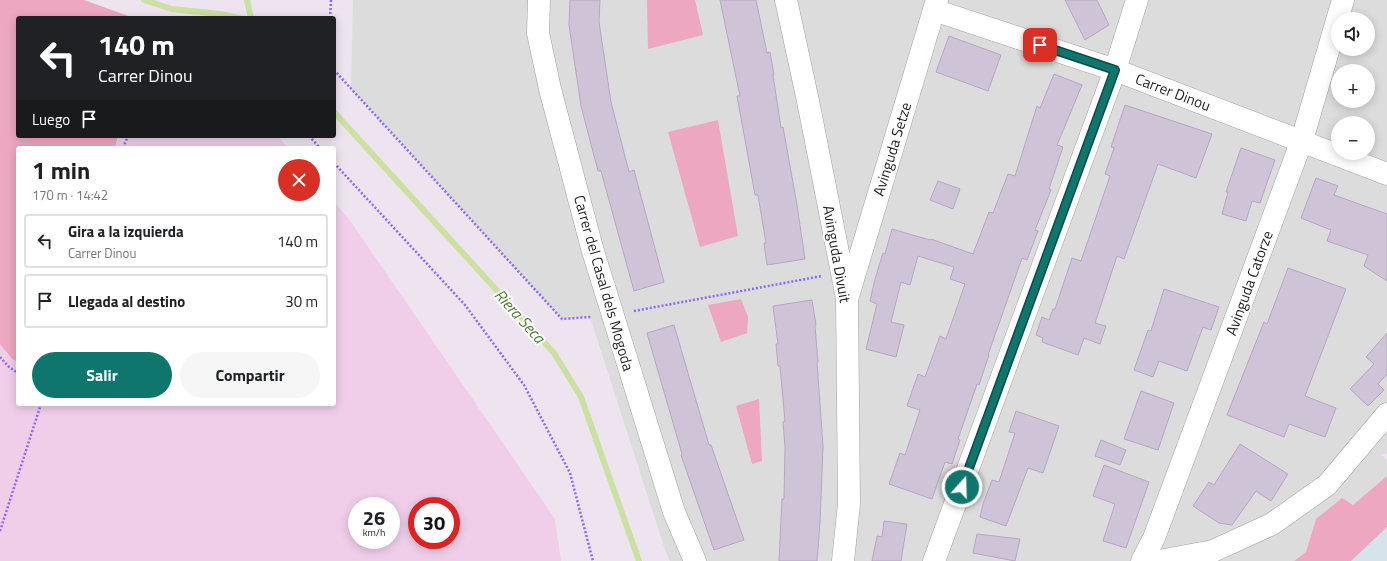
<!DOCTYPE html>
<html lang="es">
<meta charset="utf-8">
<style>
:root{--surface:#fff;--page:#f6f6f6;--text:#202124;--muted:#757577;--line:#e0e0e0;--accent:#0f766e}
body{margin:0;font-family:"Titillium Web",sans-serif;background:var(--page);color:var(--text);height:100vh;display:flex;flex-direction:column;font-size:15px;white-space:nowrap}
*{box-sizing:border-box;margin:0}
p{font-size:13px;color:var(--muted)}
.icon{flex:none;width:22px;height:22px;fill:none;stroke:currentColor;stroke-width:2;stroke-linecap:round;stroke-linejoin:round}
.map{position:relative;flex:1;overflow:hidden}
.sheet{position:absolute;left:16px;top:146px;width:320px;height:260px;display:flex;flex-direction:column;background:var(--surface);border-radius:4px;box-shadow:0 2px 10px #0003}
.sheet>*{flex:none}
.guide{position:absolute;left:16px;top:16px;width:320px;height:122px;border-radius:4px;box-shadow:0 2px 10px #0003;background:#202124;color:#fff;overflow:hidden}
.buttons{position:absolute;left:1331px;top:12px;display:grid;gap:8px}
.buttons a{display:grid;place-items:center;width:44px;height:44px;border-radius:50%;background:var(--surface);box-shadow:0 2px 10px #0003;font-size:20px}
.speed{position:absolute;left:348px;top:497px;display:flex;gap:8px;font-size:20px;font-weight:700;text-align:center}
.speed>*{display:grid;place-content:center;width:52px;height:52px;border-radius:50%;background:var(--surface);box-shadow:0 2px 10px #0003;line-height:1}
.speed small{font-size:10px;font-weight:400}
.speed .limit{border:6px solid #d22;background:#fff;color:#111}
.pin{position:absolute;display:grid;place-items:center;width:34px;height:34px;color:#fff;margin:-17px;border-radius:8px;box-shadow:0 2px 6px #0006}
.me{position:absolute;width:44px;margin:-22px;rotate:20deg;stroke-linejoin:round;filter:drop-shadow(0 0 3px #0008)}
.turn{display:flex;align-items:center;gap:14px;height:84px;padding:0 16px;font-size:18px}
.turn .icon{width:52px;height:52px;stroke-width:2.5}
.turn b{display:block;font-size:28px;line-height:34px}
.then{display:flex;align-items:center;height:38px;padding:0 16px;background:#0003;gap:8px;font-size:15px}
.round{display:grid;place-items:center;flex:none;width:42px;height:42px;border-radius:21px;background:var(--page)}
.headline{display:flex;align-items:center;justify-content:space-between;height:68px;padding:0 16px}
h1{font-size:24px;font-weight:700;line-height:30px}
.cta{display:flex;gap:8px;margin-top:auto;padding:8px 16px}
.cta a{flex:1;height:46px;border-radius:24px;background:var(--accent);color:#fff;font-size:16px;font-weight:700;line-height:46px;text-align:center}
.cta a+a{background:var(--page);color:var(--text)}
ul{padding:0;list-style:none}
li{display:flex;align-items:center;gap:12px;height:54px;margin:0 8px 6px;padding:0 8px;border:2px solid var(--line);border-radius:4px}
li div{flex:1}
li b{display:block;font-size:15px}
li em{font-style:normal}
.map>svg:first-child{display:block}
.residential{fill:#dcdcdd;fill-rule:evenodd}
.industrial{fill:#d6e3ea}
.farmland{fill:#f0cee9;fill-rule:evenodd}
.grass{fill:#eda7c0}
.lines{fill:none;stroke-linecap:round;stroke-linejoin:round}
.stream{stroke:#cae1a2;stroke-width:6}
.building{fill:#cfc4d7;stroke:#b6a6c3}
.minor-casing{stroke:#a3a3a3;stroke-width:23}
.path{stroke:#8b66ff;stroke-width:2.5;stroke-dasharray:2 2;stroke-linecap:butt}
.minor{stroke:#fff;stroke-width:22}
.route-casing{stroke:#0a4d48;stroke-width:10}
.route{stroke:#0f766e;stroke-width:7}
.labels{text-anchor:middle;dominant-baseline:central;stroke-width:4;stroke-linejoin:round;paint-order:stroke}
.street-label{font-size:15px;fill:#1f1f1f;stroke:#fff}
.water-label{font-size:16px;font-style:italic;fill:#4d7c33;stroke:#fff}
</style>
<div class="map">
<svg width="1387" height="561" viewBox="0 0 1387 561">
<rect width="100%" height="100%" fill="#eee4f0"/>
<!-- residential -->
<path class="residential" d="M353,0h1034v454l-5,1 5,5v16l-34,29 -37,14 -10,33 -12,9h-624l-4,-8 -76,-236 -28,2 -211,-231zM1338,19h30v30h-30zM1338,71h30v30h-30zM1338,123h30v30h-30z"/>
<!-- industrial -->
<path class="industrial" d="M1387,527v34h-36z"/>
<!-- farmland -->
<g class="farmland">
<path d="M119,136h159l10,12h-173z"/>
<path d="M334,202l15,17 206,300 6,42h-561v-217l12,15 6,3v42h316zM357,506h34v34h-34zM417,506h34v34h-34z"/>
</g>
<!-- grass -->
<g class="grass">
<path d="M0,0h84l50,18h-116v118h100l-3,12h-97v214l-6,-3 -12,-15z"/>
<path d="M647,0h48l8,35 -55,14z"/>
<path d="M718,120l20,116 -38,11 -32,-115z"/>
<path d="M741,299l7,18 -1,16 -26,9 -13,-37z"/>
<path d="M759,399l3,62 -10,3 -16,-58z"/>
<path d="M1387,476v51l-36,34h-57l12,-9 10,-33 26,-21 11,7z"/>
</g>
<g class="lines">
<!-- stream -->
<g class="stream">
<path d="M144,0l28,9 49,5 18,4"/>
<path d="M247,0l4,18"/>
<path d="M334,112l220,241 27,44 58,164"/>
</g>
</g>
<!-- building -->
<g class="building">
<path d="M570,0h30l-1,22 12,80 18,70 5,-2 30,112 -30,9 -33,-120h-3l-17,-65 -12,-81z"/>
<path d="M720,0h36l11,53 3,-1 4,23h-1l8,53 2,-1 14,78 8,54 -38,6 -3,-22h2l-8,-48h-3l-18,-99h3z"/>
<path d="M1065,0h32l12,25 -24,15z"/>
<path d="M949,36l52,19 -13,36 -52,-19z"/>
<path d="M1054,74l28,11 -25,60 6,2 -14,42 2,1 -16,40 3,1 -11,29 -5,-2 -34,97h1l-10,30 -2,-1 -19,55 2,1 -8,24 -7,-2 -13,37 -43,-15 11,-31 5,2 15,-45 -13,-4 11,-32 7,3 15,-41 6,3 19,-55 -15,-5 4,-12 -36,-11 -8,29 -9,-3 -10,40 13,3 -8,32 -30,-8 11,-45 -7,-3 5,-22 8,-26 2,1 7,-25 38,11 1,-1 42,15 16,-42 4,1 15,-39 7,2 22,-70 3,2z"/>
<path d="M1125,105l87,29 -16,44 -38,-14 -34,95 -7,-3 -22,67 11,3 -6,18 -16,-6 -6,17 -36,-13 1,-4 -7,-3 6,-18 7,3 4,-11h2l17,-51 9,3 29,-85 -5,-2 9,-26 -3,-1z"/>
<path d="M1241,148l34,12 -15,43 -8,-2 -6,20 -24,-7 6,-22h-2z"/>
<path d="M1316,178l22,8 -4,9 53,19v67l-23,-15 4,-11 -41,-14 4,-11 -30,-12z"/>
<path d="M938,181l22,8 -7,20 -23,-9z"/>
<path d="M1288,268l58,21 -41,107 31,12 -11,29 -36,-13 -5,13 -57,-22 37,-93 3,2z"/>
<path d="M1164,289l55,18 -8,23 -8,-3 -16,44 -28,-10 -6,16 -19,-7 14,-40 3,1z"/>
<path d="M812,300l4,25 -1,1 3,36h-1l6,84 -3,77 -3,38h-38l3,-62h2l1,-52 -2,-25 2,-1 -5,-55h-2l-2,-22h2l-5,-38z"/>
<path d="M674,325l35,120h2l33,95 -30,10 -33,-95 1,-1 -35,-121z"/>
<path d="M1387,333v42h-1l-8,9 6,6 -16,16 -18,-17 24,-25 -8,-7z"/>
<path d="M1141,391l33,12 -16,47 -34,-11z"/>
<path d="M1016,411l43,15 -16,47 -15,-5 -22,58 -26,-9 3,-13 9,-24 7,2 16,-49 -6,-1z"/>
<path d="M1101,440l25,10 -6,15 -25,-9z"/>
<path d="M1240,444l48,30 -17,27 -15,-10 -24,34 -13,-2 -26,-17 16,-24 5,3z"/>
<path d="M1104,465l45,17 -23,66 -23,-7 12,-37 -22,-8z"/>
<path d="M884,521l23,3 -6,37h-29l5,-25 5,1z"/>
<path d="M977,534l43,5 -5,22 -42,-8z"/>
</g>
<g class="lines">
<!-- minor casing -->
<g class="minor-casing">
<g id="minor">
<path d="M539,0l-1,33 12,56 42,159 82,264 21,49"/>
<path d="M786,0l22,101 39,197 2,206 -6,57"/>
<path d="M934,10l181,60 272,104"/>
<path d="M848,296l89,-296"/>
<path d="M934,561l181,-491 22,-70"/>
<path d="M1142,561l12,-23 148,-398 41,-140"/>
<path d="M1159,561l54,-10 59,-27 55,-39 60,-71"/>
</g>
</g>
<!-- path -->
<g class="path">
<path d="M330,18l1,-18"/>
<path d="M334,70l228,249 29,-2"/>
<path d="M309,136l11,12"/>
<path d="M123,148l5,-12"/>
<path d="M334,163l131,142 59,80 46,88 23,88"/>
<path d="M634,311l188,-35"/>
<path d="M0,357l9,10 9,6"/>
<path d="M0,531l41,-127"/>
</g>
<!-- minor -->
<use href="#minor" class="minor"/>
</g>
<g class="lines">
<!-- route casing -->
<g class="route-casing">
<path id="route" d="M962,487l153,-417 -75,-25"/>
</g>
<!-- route -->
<use href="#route" class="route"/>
</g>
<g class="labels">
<!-- street labels -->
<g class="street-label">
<text transform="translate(1173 92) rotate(21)">Carrer Dinou</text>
<text transform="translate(892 149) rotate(-73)">Avinguda Setze</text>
<text transform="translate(837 254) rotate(80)">Avinguda Divuit</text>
<text transform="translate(604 283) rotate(74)">Carrer del Casal dels Mogoda</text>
<text transform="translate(1249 283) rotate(-70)">Avinguda Catorze</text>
</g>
<!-- water labels -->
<g class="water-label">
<text transform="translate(520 316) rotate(48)">Riera Seca</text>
</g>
</g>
</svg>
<div class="buttons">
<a><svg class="icon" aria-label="sound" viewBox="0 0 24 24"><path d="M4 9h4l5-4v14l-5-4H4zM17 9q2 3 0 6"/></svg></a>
<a>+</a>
<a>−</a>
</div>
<div class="speed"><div>26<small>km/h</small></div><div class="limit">30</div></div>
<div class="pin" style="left:1040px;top:45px;background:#d93025"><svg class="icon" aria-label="arrive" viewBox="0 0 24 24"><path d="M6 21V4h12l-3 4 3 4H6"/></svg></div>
<svg class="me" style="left:962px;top:487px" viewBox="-20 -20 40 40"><circle r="17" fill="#0f766e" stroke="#fff" stroke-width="3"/><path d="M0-11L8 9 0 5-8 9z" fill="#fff"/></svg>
<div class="guide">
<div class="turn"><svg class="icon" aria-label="left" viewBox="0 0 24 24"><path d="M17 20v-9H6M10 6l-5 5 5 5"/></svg><div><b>140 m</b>Carrer Dinou</div></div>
<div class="then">Luego<svg class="icon" aria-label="arrive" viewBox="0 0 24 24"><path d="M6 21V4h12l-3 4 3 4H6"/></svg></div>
</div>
<section class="sheet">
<div class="headline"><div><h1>1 min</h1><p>170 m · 14:42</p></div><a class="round" style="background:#d93025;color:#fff"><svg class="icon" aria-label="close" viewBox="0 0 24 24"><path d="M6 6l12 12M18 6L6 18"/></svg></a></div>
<ul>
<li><svg class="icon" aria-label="left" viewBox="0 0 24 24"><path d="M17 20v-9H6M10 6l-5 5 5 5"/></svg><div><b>Gira a la izquierda</b><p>Carrer Dinou</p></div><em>140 m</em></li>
<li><svg class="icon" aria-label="arrive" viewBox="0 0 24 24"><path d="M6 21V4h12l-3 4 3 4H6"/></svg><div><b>Llegada al destino</b></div><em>30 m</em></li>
</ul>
<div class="cta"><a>Salir</a><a>Compartir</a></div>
</section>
</div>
